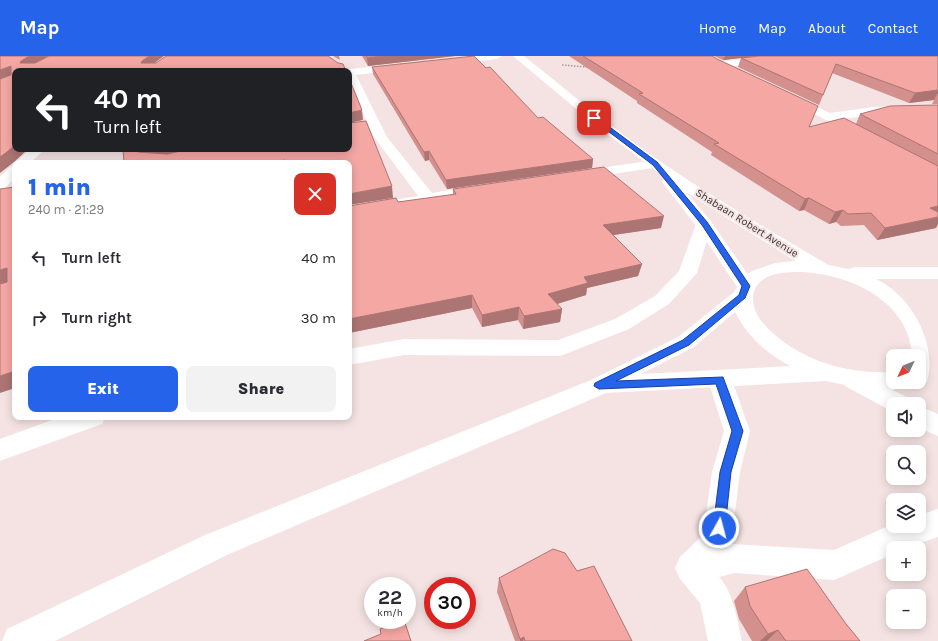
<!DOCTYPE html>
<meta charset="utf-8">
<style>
:root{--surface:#fff;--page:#f2f2f3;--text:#2b2b33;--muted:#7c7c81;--accent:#2563eb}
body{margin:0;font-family:Karla,sans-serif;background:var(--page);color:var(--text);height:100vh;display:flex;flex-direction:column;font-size:15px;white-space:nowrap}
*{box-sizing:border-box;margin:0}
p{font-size:13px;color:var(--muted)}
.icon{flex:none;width:22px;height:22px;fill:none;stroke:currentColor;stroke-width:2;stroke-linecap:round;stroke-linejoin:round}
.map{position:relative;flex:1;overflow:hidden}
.details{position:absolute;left:12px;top:104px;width:340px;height:260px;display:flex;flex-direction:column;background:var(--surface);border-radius:8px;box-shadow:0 2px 10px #0003}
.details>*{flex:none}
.banner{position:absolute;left:12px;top:12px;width:340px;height:84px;border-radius:8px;box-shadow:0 2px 10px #0003;background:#202124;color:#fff;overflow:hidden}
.needle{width:26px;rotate:227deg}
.tools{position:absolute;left:886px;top:293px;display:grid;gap:8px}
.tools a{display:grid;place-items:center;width:40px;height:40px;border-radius:8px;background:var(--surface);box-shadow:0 2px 10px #0003;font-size:20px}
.speed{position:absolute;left:364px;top:521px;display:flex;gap:8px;font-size:20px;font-weight:700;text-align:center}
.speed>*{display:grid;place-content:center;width:52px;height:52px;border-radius:50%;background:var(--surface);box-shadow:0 2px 10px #0003;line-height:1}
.speed small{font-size:10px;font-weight:400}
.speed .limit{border:6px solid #d22;background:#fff;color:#111}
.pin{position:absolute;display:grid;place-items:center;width:34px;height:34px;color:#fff;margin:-17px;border-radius:8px;box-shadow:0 2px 6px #0006}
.me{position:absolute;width:44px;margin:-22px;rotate:7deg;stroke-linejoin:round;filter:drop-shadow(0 0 3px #0008)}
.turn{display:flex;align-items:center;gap:14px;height:84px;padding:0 16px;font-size:18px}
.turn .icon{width:52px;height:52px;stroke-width:2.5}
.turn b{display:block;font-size:28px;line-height:34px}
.round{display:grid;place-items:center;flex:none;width:42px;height:42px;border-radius:8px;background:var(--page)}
.headline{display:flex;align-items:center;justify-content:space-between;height:68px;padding:0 16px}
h1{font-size:24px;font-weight:800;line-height:30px;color:var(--accent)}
.primary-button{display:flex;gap:8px;margin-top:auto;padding:8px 16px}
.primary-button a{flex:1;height:46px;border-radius:8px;background:var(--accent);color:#fff;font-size:16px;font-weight:800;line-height:46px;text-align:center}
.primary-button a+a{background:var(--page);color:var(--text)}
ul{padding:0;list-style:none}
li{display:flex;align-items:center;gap:12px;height:60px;padding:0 16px}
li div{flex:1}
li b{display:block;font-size:15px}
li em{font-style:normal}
header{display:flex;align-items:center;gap:24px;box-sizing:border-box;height:56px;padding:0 20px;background:var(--accent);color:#fff}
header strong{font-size:19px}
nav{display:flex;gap:22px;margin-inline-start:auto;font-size:14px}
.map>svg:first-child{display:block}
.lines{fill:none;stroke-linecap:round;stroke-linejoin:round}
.path{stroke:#a69a99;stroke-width:1.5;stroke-dasharray:1.5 1.5;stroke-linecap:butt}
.street{fill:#fff;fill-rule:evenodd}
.secondary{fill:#fff;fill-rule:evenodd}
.primary{fill:#fff;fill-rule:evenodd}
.highway{fill:#fff;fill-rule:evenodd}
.wall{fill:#d3908d}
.shaded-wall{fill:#ac7573}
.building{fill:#f5a7a4;stroke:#ac7573}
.route{fill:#2563eb;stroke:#184099}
.labels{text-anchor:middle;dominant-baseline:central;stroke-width:4;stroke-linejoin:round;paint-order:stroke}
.far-street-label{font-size:11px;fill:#3e3837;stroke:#f4e3e2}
</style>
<header>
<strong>Map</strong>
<nav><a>Home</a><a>Map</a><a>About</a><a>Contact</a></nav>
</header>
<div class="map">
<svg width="938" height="585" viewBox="0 0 938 585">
<rect width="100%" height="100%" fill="#f4e3e2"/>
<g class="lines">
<!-- path -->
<path class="path" d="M562,9l25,2"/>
<!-- street -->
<g class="street">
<path d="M472,0h30l-5,3 -51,6 -5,-3 5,-3z"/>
<path d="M769,0h30l-5,3 -75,9 -5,-3 5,-3z"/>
<path d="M402,8l5,3 -1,2 -50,6 31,62 45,56 52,-9 5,2 3,3 -3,3 -5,2 -135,23v-10l69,-11 -44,-59 -25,-54v-12h-5l5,-2z"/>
<path d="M791,39l39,18 43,-6 65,-2v8l-65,2 -31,4 26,13 2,3 -2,3 -5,1 -76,-39 -2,-2 2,-2z"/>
<path d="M30,93h15l-15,14h-15z"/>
<path d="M655,104l5,1 2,3 -2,3 -81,12 -5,-1 -2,-3 2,-3 5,-1z"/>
<path d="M15,110v12l-10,10 -5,2v-13l10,-10z"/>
<path d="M704,163l6,1 2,4 -15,49 -28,31 -40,25 -61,24 -8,3 -156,-1 -55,10v-16l55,-10 154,1 57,-21 40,-23 24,-25 17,-47 2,-4z"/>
<path d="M720,315l8,3 4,6 18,51 -10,41 -9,72 103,6 59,-26v2h26v-11l19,-6v28l-33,11h-12v6l-59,26 -99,-7 -16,4c15,16 18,43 23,64h-34l-8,-38 -20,-24 -5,-11 5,-11 23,-22 9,-63 12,-41 -16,-51 4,-6z"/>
<path d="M60,361h45l-3,7 -102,37v-22z"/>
</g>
<!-- secondary -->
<g class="secondary">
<path d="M853,315l54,26 3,7h-17v8l-48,-26 -4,-6 4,-6z"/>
<path d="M919,350l19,8v22l-19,-8z"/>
</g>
<!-- primary -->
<path class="primary" d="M513,0h11c45,36 89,73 137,106 54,37 110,69 166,102l2,4 -2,4 -7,2 -7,-2 -127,-80 24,28 46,66 -3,4 -7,2 -7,-2 -42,-63 -35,-45 4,-4 -67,-50z"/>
<!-- highway -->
<path class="highway" d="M794,205l30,3 24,5 7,-2h83v12h-62c35,16 62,65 51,103l-8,2 -8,-2h8v-26h-7c-2,-55 -63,-82 -110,-84 -15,0 -32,0 -43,11 -6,6 -7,15 -5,23 2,11 12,21 21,29 33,28 75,39 118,37v10h11l-3,5 -8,3 -29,-1 -38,-8 -220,12 -379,162 -172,86h-53l5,-12 198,-94 386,-155 87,-43 56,-45 10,-16 8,-5 23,-8zM735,256c12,24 32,42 55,54l-149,8 53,-27z"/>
</g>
<!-- wall -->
<g class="wall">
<path d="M333,0h6l1,4z"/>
<path d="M362,0h93l-87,10z"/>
<path d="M569,0h143l97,71 47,-3 4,-10 78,-9v119l-2,4 -59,12 -13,-15 -23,1 -5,-4 -7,2 -25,-14 -5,1 -88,-56 1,-3 -75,-49v-2z"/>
<path d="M714,0h224v48h-6l2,-4 -25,3 -77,-30 -13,32 -81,-38 3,-9 -18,2z"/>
<path d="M372,11l166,51 55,41 -1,9 -145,21 -18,-29 -4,1 -52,-87z"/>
<path d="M453,133l208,39 -48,7 29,29 -4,12 -51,12 -1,7 -29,9 5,5 -2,13 -37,7 -5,-9 -36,7 -10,-19 -123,25v-127l49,-4 55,-7z"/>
<path d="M577,515l55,70h-117l-18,-49 2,-14z"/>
<path d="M745,531l101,37 14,17h-108l-13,-22 -5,-18z"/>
</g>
<!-- shaded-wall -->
<g class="shaded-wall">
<path d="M29,0h20l-24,14 -5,-7 1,-2z"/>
<path d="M149,0h15l-19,14 -4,-7 1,-2z"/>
<path d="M383,0h72l-87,10 -1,-8z"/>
<path d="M725,0h32l-34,4z"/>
<path d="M11,10l4,7 -15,8v-11z"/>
<path d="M938,34v4h-1l-3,6 -25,3 6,-10z"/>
<path d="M362,54l1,10 -14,3v-10z"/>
<path d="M15,89v4h13l-14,13 -14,11v-16z"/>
<path d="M140,93h51l-45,10 -8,-7z"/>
<path d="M429,95v9l-4,1 -1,-9z"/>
<path d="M593,103l-1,9 -145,21 -1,-9z"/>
<path d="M285,104l1,3h-15z"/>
<path d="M392,130l1,12 -44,7v-11z"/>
<path d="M809,142l-5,12 -5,1 6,-12z"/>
<path d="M938,150v10l-8,-8z"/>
<path d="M843,154l-7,12 -7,2 6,-12z"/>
<path d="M664,160l-3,12 -61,9 3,-12z"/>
<path d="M938,161v7l-2,4 -59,12 8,-12z"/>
<path d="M642,208l-4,12 -51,12 -1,7 -39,12 1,-13 36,-17z"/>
<path d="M7,212l8,12 -15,5v-15z"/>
<path d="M472,239v13l-123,25v-14z"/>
<path d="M519,251l-1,13 -36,7v-12z"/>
<path d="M562,253l-2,13 -37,7 1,-13z"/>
<path d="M15,315v17l-15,5v-17z"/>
<path d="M778,574l-11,11h-7l8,-7z"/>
<path d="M524,581l-1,4h-3v-2z"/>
</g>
<!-- building -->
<g class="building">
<path d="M0,0h29l-8,5 -1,2h15l14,-7h100l-7,5 -1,2h15l10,-7h162l10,7 5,1 3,7h-331v74l-8,7 -7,5v-78l11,-4v-9l-11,4z"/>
<path d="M366,0h17l-16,2z"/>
<path d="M474,0l12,12 4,-1 48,51 5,-1 50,42 -147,21 -17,-29 -5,1 -52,-85z"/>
<path d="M583,0h129l5,3 101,47 -9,21 35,-9 94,48v40l-8,2 8,4v5l-53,11 -14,-15 -23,1 -5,-4 -8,2 -26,-14 -4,1 -91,-55 5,-1 -80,-49 4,-1z"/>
<path d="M759,0h179v34l-23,3 -79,-29 -13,31 -82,-37z"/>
<path d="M349,22l13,32 -13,3z"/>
<path d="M938,49v49l-78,-40 30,-8z"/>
<path d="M366,65l26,65 -43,8v-31h-63l-1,-3 -14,3h-147l-1,-14h17l-2,3 29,2 23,-5h159v-26z"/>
<path d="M604,111l60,49 -61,9 39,39 -58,13 4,6 -40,11 14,15 -38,7 -5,-9 -37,8 -10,-20 -123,24v-113l47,-8 2,4 58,-8 -3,-5z"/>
<path d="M15,131v184l-15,5v-92l7,-2v-14l-7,2v-81z"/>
<path d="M553,493l12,4 12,18 17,-5 38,75h-107l-1,-4 -4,2 -21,-61z"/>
<path d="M807,513l39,55 14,17h-74l-8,-11 -10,4 -18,-28 -5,-19z"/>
<path d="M400,564h4l7,21h-47l17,-7 -1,-5z"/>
</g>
<!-- route -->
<path class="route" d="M592,61h4l61,45 50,60 43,64 -5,12 -56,47 -73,36 107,-4 20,54 -12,41 -6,56 -2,4 -4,2 -5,-2 -1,-4 7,-56 12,-41 -16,-47 -117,5 -5,-3 1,-3 88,-43 56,-45 3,-9 -40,-61 -49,-60 -61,-46z"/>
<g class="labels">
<!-- far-street labels -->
<g class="far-street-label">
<text transform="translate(747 167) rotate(32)">Shabaan Robert Avenue</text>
</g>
</g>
</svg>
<div class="tools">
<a><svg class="needle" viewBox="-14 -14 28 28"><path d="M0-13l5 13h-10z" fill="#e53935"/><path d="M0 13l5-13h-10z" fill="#7c7c81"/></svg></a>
<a><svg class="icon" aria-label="sound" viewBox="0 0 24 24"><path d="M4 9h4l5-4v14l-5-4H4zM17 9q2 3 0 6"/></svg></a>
<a><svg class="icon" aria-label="search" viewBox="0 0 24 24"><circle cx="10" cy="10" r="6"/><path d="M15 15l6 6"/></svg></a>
<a><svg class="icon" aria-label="layers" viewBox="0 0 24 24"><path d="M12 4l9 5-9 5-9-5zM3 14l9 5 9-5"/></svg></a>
<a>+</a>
<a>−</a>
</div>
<div class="speed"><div>22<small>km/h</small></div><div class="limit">30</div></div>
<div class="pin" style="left:594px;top:62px;background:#d93025"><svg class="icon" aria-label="arrive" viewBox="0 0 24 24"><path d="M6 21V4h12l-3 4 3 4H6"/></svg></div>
<svg class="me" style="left:719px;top:472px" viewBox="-20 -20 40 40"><circle r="17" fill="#2563eb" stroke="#fff" stroke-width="3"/><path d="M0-11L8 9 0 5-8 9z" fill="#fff"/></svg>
<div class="banner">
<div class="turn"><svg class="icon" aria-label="left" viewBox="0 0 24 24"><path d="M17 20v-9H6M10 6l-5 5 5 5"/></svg><div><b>40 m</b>Turn left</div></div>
</div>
<section class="details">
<div class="headline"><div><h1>1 min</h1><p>240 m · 21:29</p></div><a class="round" style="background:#d93025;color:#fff"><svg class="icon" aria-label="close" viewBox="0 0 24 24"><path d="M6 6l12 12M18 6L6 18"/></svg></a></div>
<ul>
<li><svg class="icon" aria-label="left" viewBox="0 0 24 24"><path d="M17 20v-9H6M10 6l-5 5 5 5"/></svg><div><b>Turn left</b></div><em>40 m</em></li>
<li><svg class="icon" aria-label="right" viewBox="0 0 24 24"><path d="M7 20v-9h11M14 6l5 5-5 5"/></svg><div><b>Turn right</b></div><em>30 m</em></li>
</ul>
<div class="primary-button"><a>Exit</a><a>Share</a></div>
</section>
</div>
